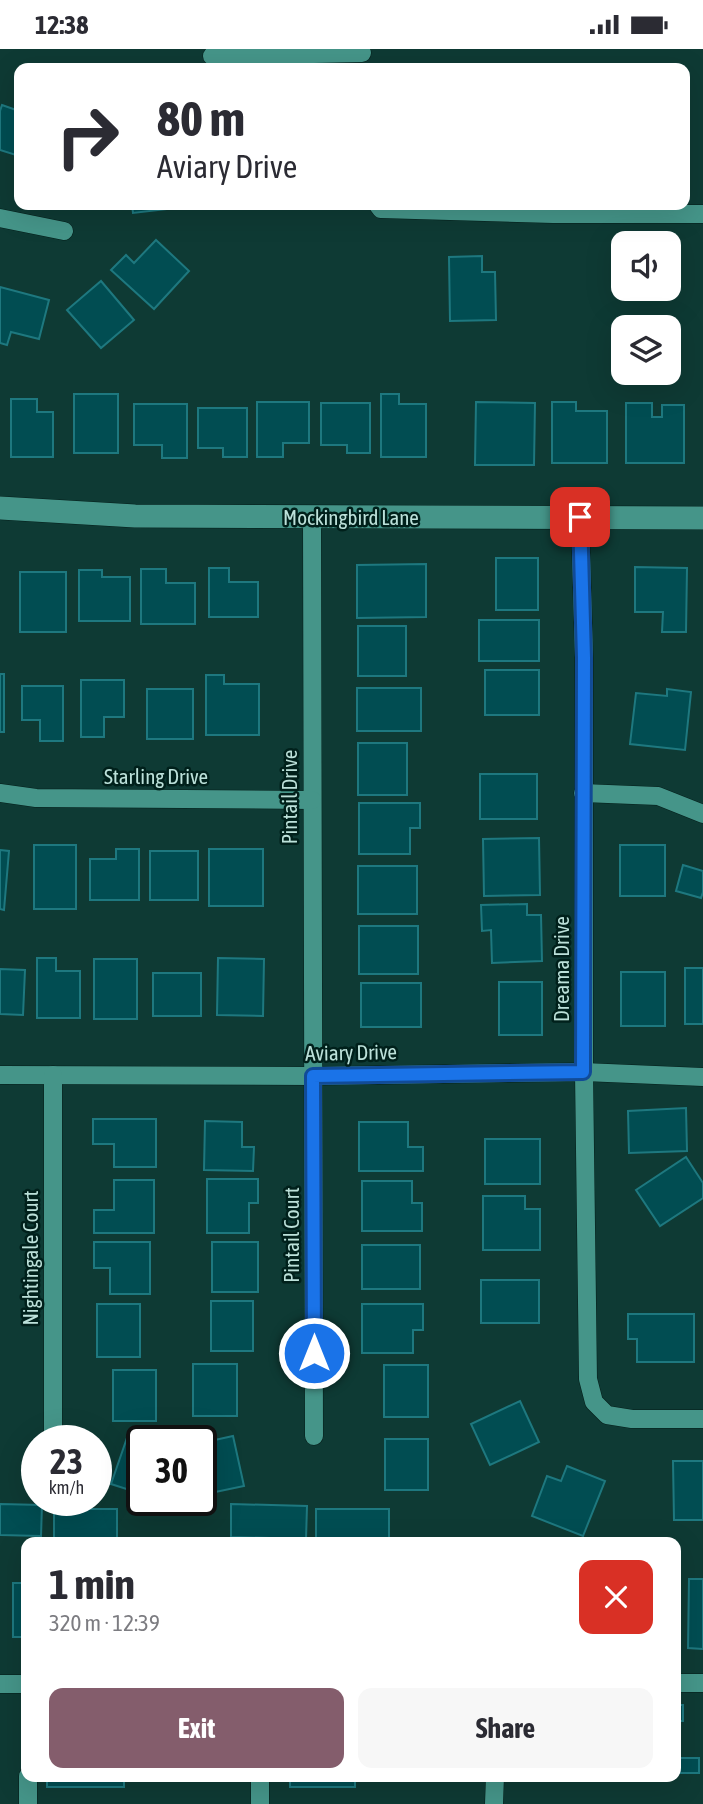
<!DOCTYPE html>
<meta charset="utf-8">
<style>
:root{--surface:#fff;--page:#f7f7f7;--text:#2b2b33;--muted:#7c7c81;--accent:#845d6c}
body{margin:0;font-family:"Asap Condensed",sans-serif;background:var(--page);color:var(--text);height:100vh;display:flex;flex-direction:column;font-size:26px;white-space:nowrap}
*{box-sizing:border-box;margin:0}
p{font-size:23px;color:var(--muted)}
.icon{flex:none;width:38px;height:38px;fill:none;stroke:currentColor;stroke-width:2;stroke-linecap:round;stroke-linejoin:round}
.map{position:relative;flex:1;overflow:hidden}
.sheet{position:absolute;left:21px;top:1488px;width:660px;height:245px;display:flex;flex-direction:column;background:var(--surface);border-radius:14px;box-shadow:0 7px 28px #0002}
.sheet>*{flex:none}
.top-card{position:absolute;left:14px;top:14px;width:676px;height:147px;border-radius:14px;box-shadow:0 7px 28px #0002;background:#fff;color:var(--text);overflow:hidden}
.buttons{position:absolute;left:611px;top:182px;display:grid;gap:14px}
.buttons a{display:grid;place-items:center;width:70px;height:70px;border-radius:14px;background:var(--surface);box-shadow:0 7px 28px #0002;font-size:35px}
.speed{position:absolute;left:21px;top:1376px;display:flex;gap:14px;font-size:35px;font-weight:700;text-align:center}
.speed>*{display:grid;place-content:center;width:91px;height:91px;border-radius:50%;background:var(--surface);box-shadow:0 7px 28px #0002;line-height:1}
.speed small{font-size:18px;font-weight:400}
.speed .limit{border:4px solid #111;border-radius:10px;background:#fff;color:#111}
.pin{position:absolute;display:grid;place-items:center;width:60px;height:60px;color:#fff;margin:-30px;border-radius:14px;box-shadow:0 4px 10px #0006}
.me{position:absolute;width:77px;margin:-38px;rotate:0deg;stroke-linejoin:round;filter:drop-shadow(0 0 5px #0008)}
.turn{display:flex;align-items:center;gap:24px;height:147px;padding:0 28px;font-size:32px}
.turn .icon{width:91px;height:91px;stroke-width:2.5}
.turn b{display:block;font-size:49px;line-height:60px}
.round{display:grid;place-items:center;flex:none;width:74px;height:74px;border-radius:14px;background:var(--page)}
.overview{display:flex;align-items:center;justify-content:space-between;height:119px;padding:0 28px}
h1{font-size:42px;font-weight:700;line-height:52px}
.cta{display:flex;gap:14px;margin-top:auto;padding:14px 28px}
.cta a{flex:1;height:80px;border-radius:14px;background:var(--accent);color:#fff;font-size:28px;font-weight:700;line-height:80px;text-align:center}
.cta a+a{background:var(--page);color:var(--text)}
.status{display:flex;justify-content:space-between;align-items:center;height:49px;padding:0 35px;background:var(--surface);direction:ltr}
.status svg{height:19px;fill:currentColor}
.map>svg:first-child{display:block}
.building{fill:#014d52;stroke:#1e787f;stroke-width:2}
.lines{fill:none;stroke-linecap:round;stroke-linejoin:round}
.minor-casing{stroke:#051f1b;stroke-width:19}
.tertiary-casing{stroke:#051f1b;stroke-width:24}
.minor{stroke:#459589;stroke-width:18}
.tertiary{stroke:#459589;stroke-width:23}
.route-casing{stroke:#114b97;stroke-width:18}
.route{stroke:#1a73e8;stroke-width:12}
.labels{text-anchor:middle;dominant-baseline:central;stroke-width:5;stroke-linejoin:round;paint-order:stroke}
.street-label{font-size:21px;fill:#bce1da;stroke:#00201b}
</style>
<div class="status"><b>12:38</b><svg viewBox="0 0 49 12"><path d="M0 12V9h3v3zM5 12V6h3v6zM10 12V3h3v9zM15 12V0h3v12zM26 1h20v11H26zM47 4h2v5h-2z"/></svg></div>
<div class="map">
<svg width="703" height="1755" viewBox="0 0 703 1755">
<rect width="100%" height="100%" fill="#0e3a34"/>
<!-- building -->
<g class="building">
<path d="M2,56l17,6v45l-19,-6v-39z"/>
<path d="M132,156h34v4l-33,4z"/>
<path d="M156,191l33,31 -35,38 -43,-39 15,-15 8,8z"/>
<path d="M482,207v16h13l1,48 -46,1 -1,-64z"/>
<path d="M101,232l33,39 -33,28 -34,-38z"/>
<path d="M0,238l49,13 -10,39 -28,-7 -4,13 -7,-2z"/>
<rect x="74" y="345" width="44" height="59"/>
<path d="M381,345h18v10h27v53h-45z"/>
<path d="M11,350h26v13h16v45h-42z"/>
<path d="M257,353h52v41h-26v14h-26z"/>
<path d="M476,353l59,1 -1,62h-59z"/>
<path d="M552,353h24v9h31v52h-55z"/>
<path d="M321,354h49v50h-23v-8h-26z"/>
<path d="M626,354h26v14h10v-12h22v58h-58z"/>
<path d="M134,355h53v54h-25v-13h-28z"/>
<path d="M198,359h49v49h-24v-9h-25z"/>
<rect x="496" y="509" width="42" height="52"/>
<path d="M426,515v53l-69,1v-53z"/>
<path d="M635,518l52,1 -1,64h-24l1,-20h-28z"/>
<path d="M209,519h20v14h29v35h-49z"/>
<path d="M141,520h25v14h29v41h-54z"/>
<path d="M79,521h23v7h28v44h-51z"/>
<rect x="20" y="523" width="46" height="60"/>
<rect x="479" y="571" width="60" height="41"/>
<rect x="358" y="577" width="48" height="50"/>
<rect x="485" y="621" width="54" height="45"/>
<rect x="0" y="625" width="4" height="58"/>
<path d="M206,626h18v9h35v51h-53z"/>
<path d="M81,631h43v37h-20v20h-23z"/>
<path d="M22,637h41v55h-23v-21h-18z"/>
<rect x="357" y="639" width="64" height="43"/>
<rect x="147" y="640" width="46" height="50"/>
<path d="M667,640l24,3 -6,58 -55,-6 6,-51 31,3z"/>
<rect x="358" y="694" width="49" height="52"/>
<rect x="480" y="725" width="57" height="45"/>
<path d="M359,754h61v25h-10v26h-51z"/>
<path d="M539,789l1,57 -56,1 -1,-57z"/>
<rect x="34" y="796" width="42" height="64"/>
<rect x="620" y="796" width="45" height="51"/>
<path d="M116,800h23v51h-49v-41h26z"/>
<rect x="209" y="800" width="54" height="57"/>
<path d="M0,801l9,1 -5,59 -4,-1z"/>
<rect x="150" y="802" width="48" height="49"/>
<path d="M683,816l20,6v21l-2,6 -25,-7z"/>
<rect x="358" y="817" width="59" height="48"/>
<path d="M527,855v11h14l1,46 -50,2 -1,-33 -9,1 -1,-26z"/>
<rect x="359" y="877" width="59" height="48"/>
<path d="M37,909h19v13h24v47h-43z"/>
<path d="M218,909l46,1 -1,57 -46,-1z"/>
<rect x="94" y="910" width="43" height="60"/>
<rect x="685" y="919" width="18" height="56"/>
<path d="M0,920l25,1 -2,45 -23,-1z"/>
<rect x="621" y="923" width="44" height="54"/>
<rect x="153" y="924" width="48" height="43"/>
<rect x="499" y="933" width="43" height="53"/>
<rect x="361" y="934" width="60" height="44"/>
<path d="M686,1059l1,43 -58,2 -1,-42z"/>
<path d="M93,1070h63v48h-42v-23h-21z"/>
<path d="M205,1072l37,1v25h12l-1,24 -49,-1z"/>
<path d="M359,1073h49v25h15v24h-64z"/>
<rect x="485" y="1090" width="55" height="45"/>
<path d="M686,1108l17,26v15l-43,28 -24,-36z"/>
<path d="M207,1130h51v24h-9v30h-42z"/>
<path d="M114,1131h40v53h-60v-23h20z"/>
<path d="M362,1132h50v22h10v28h-60z"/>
<path d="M483,1147h42v13h15v41h-57z"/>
<path d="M94,1193h56v52h-40v-26h-16z"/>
<rect x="212" y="1193" width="46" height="50"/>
<rect x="362" y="1196" width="58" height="44"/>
<rect x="481" y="1231" width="58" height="43"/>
<rect x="211" y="1252" width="42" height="50"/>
<rect x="97" y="1255" width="43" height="53"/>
<path d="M362,1255h61v26h-10v23h-51z"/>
<path d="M628,1265h66v48h-57v-23h-9z"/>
<rect x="193" y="1315" width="44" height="52"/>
<rect x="384" y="1316" width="44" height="52"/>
<rect x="113" y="1321" width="43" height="51"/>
<path d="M520,1352l19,41 -49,23 -19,-41z"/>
<path d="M128,1386l15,5 -1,54 -31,-10z"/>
<path d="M233,1387l11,50 -43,9v-52z"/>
<rect x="385" y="1390" width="43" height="51"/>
<path d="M673,1412h30v59h-29z"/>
<path d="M567,1417l38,15 -22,55 -51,-20 15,-40 14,5z"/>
<path d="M0,1455l42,1 -1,31 -41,-1z"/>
<path d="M231,1455l76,2 -1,33 -75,-2z"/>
<rect x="54" y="1460" width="63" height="31"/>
<rect x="316" y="1460" width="73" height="32"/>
<path d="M689,1530h14v70l-15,-1z"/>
<rect x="13" y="1534" width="13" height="54"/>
<rect x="676" y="1656" width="7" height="16"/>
<rect x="676" y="1709" width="23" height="15"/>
<rect x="47" y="1727" width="77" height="11"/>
<rect x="290" y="1727" width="65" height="11"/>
</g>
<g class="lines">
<!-- minor casing -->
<g class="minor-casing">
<g id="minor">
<path d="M212,7l150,-3"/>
<path d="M378,156l3,4 172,5h150"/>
<path d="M0,169l64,13"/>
<path d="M580,468l4,141v414l4,307 6,23 13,13 25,4h71"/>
<path d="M312,469l2,918"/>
<path d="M0,744l36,5 276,2"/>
<path d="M583,744l75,3 45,18"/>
<path d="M0,1026l313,1 271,-4 119,5"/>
<path d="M53,1391v-365"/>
<path d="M676,1634h27"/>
<path d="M0,1635h26"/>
<path d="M260,1727v28"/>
<path d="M28,1755v-28"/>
<path d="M494,1755l1,-28"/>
</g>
</g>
<!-- tertiary casing -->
<g class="tertiary-casing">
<path id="tertiary" d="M0,459l135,8 568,2"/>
</g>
<!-- minor -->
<use href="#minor" class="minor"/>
<!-- tertiary -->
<use href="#tertiary" class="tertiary"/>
</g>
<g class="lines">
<!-- route casing -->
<g class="route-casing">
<path id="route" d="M314,1304l-1,-277 270,-4 1,-414 -4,-141"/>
</g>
<!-- route -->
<use href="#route" class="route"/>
</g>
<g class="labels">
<!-- street labels -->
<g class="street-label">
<text x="351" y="468">Mockingbird Lane</text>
<text x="156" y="727">Starling Drive</text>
<text transform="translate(289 748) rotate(-90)">Pintail Drive</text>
<text transform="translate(561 920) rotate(-90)">Dreama Drive</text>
<text transform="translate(351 1003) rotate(-1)">Aviary Drive</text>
<text transform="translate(291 1186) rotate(-90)">Pintail Court</text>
<text transform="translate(30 1209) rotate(-90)">Nightingale Court</text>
</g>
</g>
</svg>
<div class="buttons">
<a><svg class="icon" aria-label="sound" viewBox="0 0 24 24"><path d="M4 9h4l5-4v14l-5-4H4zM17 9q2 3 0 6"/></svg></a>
<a><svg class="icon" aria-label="layers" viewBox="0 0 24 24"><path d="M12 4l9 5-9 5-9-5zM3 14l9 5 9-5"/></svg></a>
</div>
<div class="speed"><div>23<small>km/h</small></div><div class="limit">30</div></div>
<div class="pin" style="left:580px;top:468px;background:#d93025"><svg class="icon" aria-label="arrive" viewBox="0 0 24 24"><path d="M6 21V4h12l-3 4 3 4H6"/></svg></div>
<svg class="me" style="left:314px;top:1304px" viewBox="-20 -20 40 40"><circle r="17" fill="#1a73e8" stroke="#fff" stroke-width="3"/><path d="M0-11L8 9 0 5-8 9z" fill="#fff"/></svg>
<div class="top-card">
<div class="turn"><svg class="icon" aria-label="right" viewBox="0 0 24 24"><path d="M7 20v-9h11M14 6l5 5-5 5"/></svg><div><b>80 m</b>Aviary Drive</div></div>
</div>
<section class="sheet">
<div class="overview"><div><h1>1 min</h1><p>320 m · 12:39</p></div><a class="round" style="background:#d93025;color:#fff"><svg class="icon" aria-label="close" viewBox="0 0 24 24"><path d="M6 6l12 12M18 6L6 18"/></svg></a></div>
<div class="cta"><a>Exit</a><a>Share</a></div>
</section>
</div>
